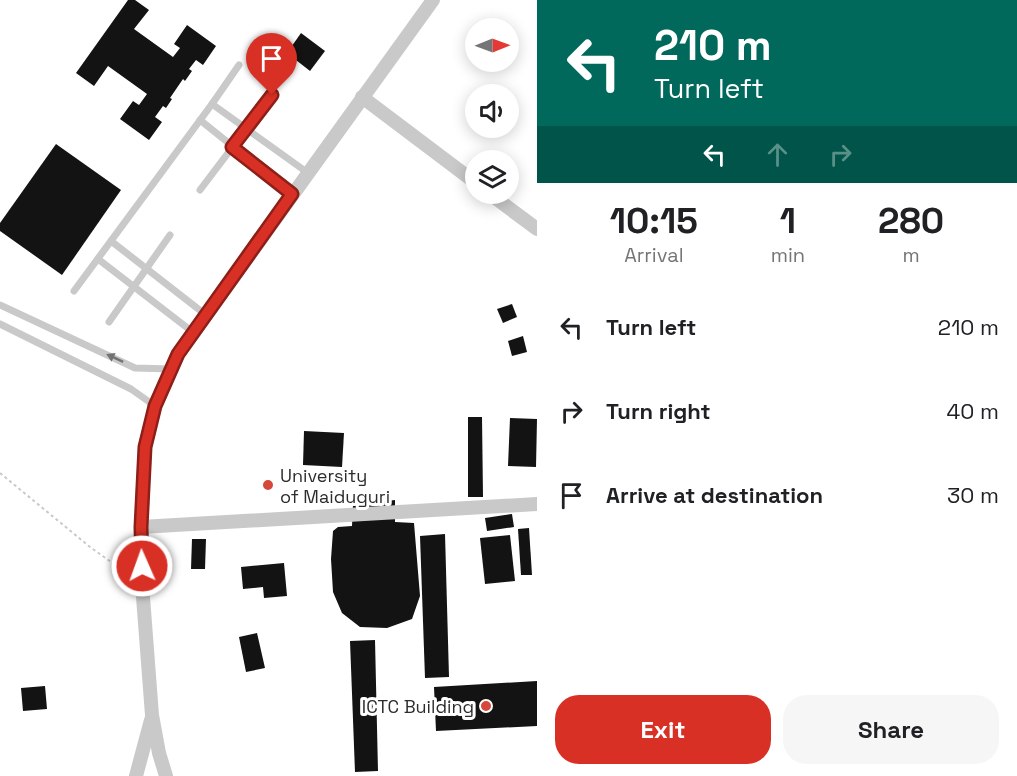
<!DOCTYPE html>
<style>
:root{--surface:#fff;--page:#f6f6f6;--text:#202124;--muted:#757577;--accent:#d93025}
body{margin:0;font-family:"Space Grotesk",sans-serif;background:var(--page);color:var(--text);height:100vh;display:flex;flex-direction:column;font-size:22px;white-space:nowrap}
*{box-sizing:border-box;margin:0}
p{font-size:20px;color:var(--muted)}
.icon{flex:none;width:33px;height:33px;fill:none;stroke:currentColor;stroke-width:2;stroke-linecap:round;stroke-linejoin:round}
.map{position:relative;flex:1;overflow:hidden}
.sheet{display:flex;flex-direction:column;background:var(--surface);width:480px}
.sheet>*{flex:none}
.hud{background:#00695c;color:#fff;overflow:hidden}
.needle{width:39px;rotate:89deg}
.tools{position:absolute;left:465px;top:18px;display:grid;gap:12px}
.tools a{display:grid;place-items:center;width:54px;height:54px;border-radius:50%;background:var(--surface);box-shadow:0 3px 15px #0003;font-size:30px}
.pin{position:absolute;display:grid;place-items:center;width:51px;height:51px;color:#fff;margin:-62px -26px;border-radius:50% 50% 50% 0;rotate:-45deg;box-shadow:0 0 6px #0007}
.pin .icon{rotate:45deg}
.me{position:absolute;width:66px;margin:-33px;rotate:358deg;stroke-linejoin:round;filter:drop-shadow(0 0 4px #0008)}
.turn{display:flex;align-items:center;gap:21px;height:126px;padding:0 18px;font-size:27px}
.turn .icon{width:78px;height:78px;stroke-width:2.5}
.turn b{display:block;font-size:42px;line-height:51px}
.lanes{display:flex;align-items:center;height:57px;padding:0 18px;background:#0003;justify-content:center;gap:30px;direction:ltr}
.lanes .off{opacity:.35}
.eta{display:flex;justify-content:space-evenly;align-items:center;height:102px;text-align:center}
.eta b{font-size:36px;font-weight:800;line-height:42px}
.cta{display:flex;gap:12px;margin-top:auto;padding:12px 18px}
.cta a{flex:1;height:69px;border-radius:24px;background:var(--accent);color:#fff;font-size:24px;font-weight:800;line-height:69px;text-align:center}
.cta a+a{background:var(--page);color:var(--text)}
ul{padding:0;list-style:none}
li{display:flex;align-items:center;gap:18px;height:84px;padding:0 18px}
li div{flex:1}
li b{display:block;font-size:22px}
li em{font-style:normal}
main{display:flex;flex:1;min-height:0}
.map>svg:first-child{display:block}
.building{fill:#131313}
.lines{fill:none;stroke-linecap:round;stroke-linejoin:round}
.path{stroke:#c9c9c9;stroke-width:2;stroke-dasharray:3 3;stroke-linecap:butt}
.lane{stroke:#c9c9c9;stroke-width:7}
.street{stroke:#c9c9c9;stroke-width:14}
.oneway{fill:#737373}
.route-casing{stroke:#8d1f18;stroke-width:15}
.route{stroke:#d93025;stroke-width:10}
.poi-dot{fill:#d4493c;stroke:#fff;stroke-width:2}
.labels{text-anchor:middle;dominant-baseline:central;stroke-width:6;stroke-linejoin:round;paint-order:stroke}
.poi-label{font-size:18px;fill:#2c2c2c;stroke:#fff;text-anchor:start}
</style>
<main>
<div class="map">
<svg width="537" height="776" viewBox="0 0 537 776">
<rect width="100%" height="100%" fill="#fff"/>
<!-- building -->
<g class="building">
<path d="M128,0h7l14,10 -15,19 39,28 7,-9 -6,-4 13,-19 29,21 -13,19 -7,-5 -7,9 3,2 -7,10 -2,-2 -13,19 2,1 -6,9 -3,-2 -8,11 7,5 -13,18 -29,-21 13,-18 6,4 8,-11 -39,-28 -14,20 -18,-13z"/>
<path d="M301,33l24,18 -15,20 -23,-18z"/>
<path d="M56,144l65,46 -59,85 -62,-44v-8z"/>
<path d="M512,304l5,13 -14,6 -6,-14z"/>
<path d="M523,336l4,16 -15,4 -4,-15z"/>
<path d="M468,417h14l1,80h-15z"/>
<path d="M510,418l27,1 -1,48 -28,-1z"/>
<path d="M304,431l40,2 -2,34 -39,-2z"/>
<path d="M395,500v22l19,1 6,73 -8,23 -25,9 -27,-1 -18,-14 -9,-21 -2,-33 2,-28 5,-4 14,-1 1,-21z"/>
<path d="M512,514l2,13 -27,4 -2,-13z"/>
<path d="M529,528l3,47h-11l-3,-46z"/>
<path d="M445,534l4,143 -24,1 -5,-142z"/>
<path d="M510,535l5,46 -30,3 -5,-46z"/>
<path d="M192,539h14l-1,30h-14z"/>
<path d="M284,563l3,33 -23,2 -1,-11 -20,2 -2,-22z"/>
<path d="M257,633l8,35 -19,4 -7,-35z"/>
<path d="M375,640l3,131 -23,1 -5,-131z"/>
<path d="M537,681v45l-101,5 -2,-44z"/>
<path d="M45,686l2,23 -24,2 -2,-23z"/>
</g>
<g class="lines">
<!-- path -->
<path class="path" d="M0,473l90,74 38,27"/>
<!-- lane -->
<g class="lane">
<path d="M239,65l-27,39 96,69"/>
<path d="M200,120l92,74"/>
<path d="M200,190l72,-95"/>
<path d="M111,241l95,74"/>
<path d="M98,259l96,74"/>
<path d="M74,291l138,-187"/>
<path d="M0,305l135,63 36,1"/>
<path d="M109,322l61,-87"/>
<path d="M0,324l131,65 24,17"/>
</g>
<!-- street -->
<g class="street">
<path d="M362,97l114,86"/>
<path d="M490,194l47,35"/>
<path d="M141,527l396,-23"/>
<path d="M136,776l15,-56"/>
<path d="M166,776l-7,-23 -7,-38 -10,-131 -1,-57 4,-80 10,-41 23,-52 255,-354"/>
</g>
</g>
<!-- one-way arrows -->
<defs><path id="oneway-solid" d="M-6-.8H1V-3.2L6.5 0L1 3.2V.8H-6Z" transform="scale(1.5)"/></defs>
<use class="oneway" href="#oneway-solid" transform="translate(115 358) rotate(-155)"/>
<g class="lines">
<!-- route casing -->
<g class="route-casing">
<path id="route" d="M142,566l-1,-39 4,-80 10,-41 23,-52 114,-160 -60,-47 40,-52"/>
</g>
<!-- route -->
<use href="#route" class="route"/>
</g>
<!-- markers -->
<g class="poi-dot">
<circle cx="268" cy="485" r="6"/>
<circle cx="486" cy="706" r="6"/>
</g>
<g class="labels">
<!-- poi labels -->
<g class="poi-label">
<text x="280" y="475">University<tspan x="280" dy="21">of Maiduguri</tspan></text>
<text x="474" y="706" text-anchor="end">ICTC Building</text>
</g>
</g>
</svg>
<div class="tools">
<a><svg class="needle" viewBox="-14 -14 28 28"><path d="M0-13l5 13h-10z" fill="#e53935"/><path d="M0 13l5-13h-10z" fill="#757577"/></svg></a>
<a><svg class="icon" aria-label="sound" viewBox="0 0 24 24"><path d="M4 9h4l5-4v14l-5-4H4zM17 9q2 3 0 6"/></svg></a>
<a><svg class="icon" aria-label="layers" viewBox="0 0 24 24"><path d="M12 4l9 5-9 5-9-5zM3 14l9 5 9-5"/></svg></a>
</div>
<div class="pin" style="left:272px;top:95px;background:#d93025"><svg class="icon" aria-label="arrive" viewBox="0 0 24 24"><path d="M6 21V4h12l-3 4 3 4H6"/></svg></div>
<svg class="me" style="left:142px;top:566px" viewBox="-20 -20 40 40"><circle r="17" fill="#d93025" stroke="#fff" stroke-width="3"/><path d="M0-11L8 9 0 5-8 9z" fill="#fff"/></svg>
</div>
<section class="sheet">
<div class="hud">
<div class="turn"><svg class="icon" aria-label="left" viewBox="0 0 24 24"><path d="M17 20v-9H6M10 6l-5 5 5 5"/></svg><div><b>210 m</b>Turn left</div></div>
<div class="lanes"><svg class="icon" aria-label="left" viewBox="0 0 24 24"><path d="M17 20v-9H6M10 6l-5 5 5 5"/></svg><svg class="icon off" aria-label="ahead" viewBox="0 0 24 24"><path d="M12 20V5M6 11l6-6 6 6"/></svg><svg class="icon off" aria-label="right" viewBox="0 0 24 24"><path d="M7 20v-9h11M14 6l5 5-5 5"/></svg></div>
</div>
<div class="eta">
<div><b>10:15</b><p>Arrival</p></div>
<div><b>1</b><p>min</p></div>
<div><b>280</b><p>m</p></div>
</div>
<ul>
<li><svg class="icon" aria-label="left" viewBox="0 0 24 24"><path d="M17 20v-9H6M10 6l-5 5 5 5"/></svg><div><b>Turn left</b></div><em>210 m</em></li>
<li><svg class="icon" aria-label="right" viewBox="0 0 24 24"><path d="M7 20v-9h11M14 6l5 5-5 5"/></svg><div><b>Turn right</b></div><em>40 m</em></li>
<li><svg class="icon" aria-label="arrive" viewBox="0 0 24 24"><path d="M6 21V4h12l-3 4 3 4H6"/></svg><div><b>Arrive at destination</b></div><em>30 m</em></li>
</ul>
<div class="cta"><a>Exit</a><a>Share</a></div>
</section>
</main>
